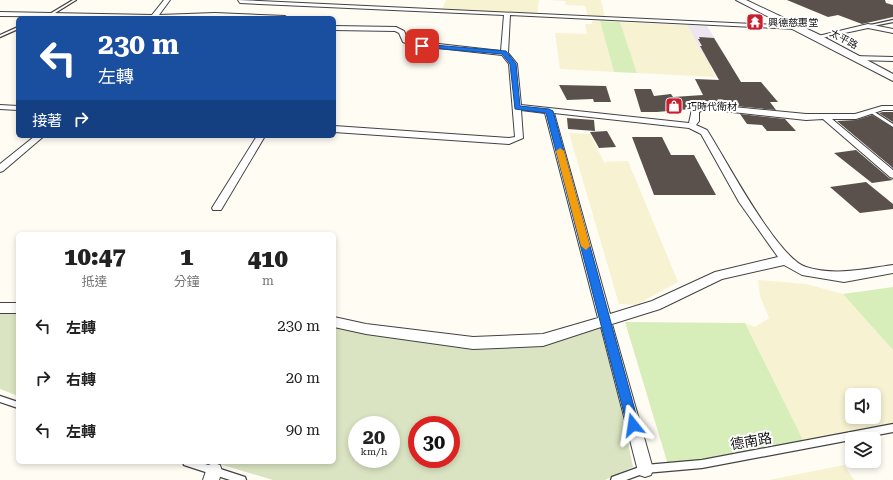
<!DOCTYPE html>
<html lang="zh-TW">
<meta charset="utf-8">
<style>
:root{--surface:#fff;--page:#f6f6f6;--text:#222;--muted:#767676}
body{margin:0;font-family:"Roboto Serif","Noto Sans TC",serif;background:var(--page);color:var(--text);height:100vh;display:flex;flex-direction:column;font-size:15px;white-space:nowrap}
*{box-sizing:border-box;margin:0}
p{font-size:13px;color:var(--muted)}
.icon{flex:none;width:22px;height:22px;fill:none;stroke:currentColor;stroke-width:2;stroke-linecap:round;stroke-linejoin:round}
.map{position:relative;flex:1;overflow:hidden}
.side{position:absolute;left:16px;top:232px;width:320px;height:232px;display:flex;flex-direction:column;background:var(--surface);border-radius:6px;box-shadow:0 2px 6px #0003}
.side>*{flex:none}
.banner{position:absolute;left:16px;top:16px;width:320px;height:122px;border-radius:6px;box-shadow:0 2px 6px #0003;background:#1a4fa0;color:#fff;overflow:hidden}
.buttons{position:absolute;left:845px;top:388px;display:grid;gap:8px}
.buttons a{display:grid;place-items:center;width:36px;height:36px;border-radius:6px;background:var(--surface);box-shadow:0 2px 6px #0003;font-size:20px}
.speed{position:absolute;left:348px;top:416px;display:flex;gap:8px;font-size:20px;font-weight:700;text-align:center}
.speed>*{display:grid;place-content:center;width:52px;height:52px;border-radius:50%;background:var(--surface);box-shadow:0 2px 6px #0003;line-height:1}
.speed small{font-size:10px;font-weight:400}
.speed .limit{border:6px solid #d22;background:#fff;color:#111}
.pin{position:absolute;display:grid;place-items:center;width:34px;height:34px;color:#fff;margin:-17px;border-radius:8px;box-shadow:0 2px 6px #0006}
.me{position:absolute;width:44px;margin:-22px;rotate:345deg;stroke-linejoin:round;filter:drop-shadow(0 0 3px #0008)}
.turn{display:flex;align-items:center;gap:14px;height:84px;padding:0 16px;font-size:18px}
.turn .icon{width:52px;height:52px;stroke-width:2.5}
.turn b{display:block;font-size:28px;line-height:34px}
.then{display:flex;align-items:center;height:38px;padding:0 16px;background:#0003;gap:8px;font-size:15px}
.eta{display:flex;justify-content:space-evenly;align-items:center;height:68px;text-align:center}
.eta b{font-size:24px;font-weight:800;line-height:28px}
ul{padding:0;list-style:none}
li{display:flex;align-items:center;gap:12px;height:52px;padding:0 16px}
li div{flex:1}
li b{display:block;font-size:15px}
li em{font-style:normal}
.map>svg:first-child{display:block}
.industrial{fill:#ede5ef}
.farmland{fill:#f7f2d1;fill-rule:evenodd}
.green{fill:#d7edba}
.cemetery{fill:#dae4c2;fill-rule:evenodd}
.building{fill:#5a514c}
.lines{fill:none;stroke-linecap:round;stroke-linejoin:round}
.service-casing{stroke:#434343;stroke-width:2.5}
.minor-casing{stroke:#434343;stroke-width:2}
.tertiary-casing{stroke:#434343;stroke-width:2}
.service{fill:#fff;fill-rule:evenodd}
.minor{fill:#fff;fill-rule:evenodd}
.tertiary{fill:#fff;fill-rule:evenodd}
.route{fill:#1a73e8;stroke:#114b97}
.slow{fill:#f59e0b}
.labels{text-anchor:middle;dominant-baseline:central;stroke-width:4;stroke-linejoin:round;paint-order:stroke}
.far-poi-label{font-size:10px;fill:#101010;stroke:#fff;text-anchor:start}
.far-street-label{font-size:10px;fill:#101010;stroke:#fff}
.near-street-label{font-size:14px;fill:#101010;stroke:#fff}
</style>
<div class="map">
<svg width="893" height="480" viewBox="0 0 893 480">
<rect width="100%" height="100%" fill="#fffcf4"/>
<!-- industrial -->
<path class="industrial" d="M687,25l20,1 25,40 -23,-1z"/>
<!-- farmland -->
<g class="farmland">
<path d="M446,0h93l-2,14 -95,-4z"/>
<path d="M548,0h53l4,18 -17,-1 -3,-11 -19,-1 -1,-4z"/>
<path d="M592,21h8l14,51 -54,-3 -5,-36 32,1 -2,-10h7z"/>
<path d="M620,22l67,3 29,52 -79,-4z"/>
<path d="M569,133l21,1 14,28 24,-1 50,121 -42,23 -17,-1z"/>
<path d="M758,280l48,4 37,10 50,56v75l-89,17 -59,-119 10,4 14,-9 -9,-22zM852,395h22v22h-22z"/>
<path d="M844,465l10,15h-85z"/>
</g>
<!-- green -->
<g class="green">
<path d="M600,21l20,1 17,51 -23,-1z"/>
<path d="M893,287v63l-50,-56z"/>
<path d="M625,322l120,1 59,119 -135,26z"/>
</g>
<!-- cemetery -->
<g class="cemetery">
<path d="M18,305v91l-18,-7v-83z"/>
<path d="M334,317l48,12 140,12 81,-17 30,143 -28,13h-332l-60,-18h121zM357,425h34v34h-34zM417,425h34v34h-34z"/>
</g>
<!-- building -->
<g class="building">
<path d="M787,0h98l1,3 7,2v12l-31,7 -24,-9 -10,2z"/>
<path d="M699,37l15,1 27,44h20l17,20h-8l6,8 -73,-7 -8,1v2l-4,3 -34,3h-16l-7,-23h17l3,7 17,-2 2,3 30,-2 -8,-16 24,1 -19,-34h2l-4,-7h2z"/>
<path d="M559,85l47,1 5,16h-17l-1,-3 -26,1z"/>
<path d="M883,112h10v10l-14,-9z"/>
<path d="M740,114l45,5 11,12h-29l-5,-6 -15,-1z"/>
<path d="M872,115l21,13v40l-56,-47 19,-1z"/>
<path d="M567,118l27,2 1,11 -27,-2z"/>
<path d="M607,131l9,16 -17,1 -9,-16z"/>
<path d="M632,137h30l9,18h23l22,40h-62z"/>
<path d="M856,150l33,28 4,2 -21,3 -38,-30z"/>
<path d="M866,182l27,22v5l-33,4 -30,-26z"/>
</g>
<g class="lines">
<!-- service casing -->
<g class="service-casing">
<g id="service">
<path d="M73,0h3l-29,18h-4z"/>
<path d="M893,20v2l-25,5 -2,-1z"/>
<path d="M18,27v2l-18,8v-2z"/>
<path d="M871,111h2l20,13v3l-22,-14z"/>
<path d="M0,396l18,6v6l-18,-6z"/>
<path d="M893,424v8l-191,36 -57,5 -19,7h-15l1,-3 33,-12 57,-5z"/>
<path d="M183,462h16l43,14 3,1 1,3h-16l-43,-14 -3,-1z"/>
</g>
</g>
<!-- minor casing -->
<g class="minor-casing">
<g id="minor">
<path d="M164,0h6l-11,15 56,-2 70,3 3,2 -288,-2v-4l152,3z"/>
<path d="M238,0l560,26v2l-2,1 -286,-14 -2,38 9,11 4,41 168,18 3,-14 11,-5 103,10h49l27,-8h11v4h-10l-27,9h-24l61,51v8l-3,-1 -67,-58 -17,1 -101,-11 -6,3v9l-3,4 11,5c18,28 70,128 99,137 29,9 58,2 87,-2v8l-49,9 -42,-7 -18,-10 -62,14 -62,30 -48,15 41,145 -2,6 -6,2 -6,-2 -38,-148 -58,19 -70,3 -107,-15 -32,-7v-10l32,7 107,13 70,-3 55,-16 -53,-205 -24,-3 2,28 -14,6 -175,-12v-6l175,12 6,-1 -6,-73 -7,-9 -91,-10 -8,-3 -4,-9 -4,-2 -61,-1v-4l62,1 8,4 4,9 4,1 89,10 3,-36 -264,-12zM554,113l135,15 12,6 38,68 39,55 -63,15 -63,29 -42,13z"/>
<path d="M868,24l25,5v4l-25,-5 -51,11 -3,-2z"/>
<path d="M853,56l40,1v4l-37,-1h-3z"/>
<path d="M0,105l18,1v4l-18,-1z"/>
<path d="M35,136h9l-41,35 -3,1v-8z"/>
<path d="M257,136h8l-44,74h-8l-1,-2z"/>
<rect x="0" y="303" width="18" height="10"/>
<path d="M214,463l6,2 2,6 -3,9h-16l5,-15z"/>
</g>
</g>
<!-- tertiary casing -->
<g class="tertiary-casing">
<path id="tertiary" d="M736,0h10l74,35 73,39v7z"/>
</g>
<!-- service -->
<use href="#service" class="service"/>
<!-- minor -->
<use href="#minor" class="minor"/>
<!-- tertiary -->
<use href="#tertiary" class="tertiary"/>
</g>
<!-- route -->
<path class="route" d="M422,44l84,7 10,13 4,42 29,3 4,2 86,314 -1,4 -5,2 -4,-2 -2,-4 -81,-312 -31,-4 -5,-45 -8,-10 -82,-7z"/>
<!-- slow -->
<path class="slow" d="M560,148l4,3 26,95 -4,4 -5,-4 -25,-95z"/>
<!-- icons -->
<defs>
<g id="temple-square" transform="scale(0.9)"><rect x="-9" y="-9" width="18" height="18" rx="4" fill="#ca1e2e" stroke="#fff"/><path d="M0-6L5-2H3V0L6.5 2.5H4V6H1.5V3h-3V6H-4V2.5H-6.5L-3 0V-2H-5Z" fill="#fff"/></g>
<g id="shop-square" transform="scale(0.9)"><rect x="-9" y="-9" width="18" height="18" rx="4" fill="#ca1e2e" stroke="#fff"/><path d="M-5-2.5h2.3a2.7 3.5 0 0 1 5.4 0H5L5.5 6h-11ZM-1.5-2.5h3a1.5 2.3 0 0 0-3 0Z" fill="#fff"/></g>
</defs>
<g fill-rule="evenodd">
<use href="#temple-square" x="755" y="22"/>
<use href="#shop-square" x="674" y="106"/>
</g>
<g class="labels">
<!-- far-poi labels -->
<g class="far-poi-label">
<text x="768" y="22">興德慈惠堂</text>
<text x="687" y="106">巧時代衛材</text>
</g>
<!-- far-street labels -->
<g class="far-street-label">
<text transform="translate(844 39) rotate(28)">太平路</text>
</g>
<!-- near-street labels -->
<g class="near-street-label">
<text transform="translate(751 441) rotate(-10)">德南路</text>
</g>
</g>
</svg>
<div class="buttons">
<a><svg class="icon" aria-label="sound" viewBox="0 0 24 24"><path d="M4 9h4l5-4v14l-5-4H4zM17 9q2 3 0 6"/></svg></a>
<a><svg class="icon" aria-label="layers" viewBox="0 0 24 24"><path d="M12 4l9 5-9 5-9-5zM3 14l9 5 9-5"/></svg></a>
</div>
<div class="speed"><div>20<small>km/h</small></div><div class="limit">30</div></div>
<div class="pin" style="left:422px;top:46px;background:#d93025"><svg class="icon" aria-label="arrive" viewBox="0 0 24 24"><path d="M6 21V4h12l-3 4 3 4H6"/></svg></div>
<svg class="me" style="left:633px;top:425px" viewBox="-20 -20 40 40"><path d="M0-17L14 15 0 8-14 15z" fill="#1a73e8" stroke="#fff" stroke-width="4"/></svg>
<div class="banner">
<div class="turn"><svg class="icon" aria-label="left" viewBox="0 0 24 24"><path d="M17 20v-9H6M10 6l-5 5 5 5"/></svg><div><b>230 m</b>左轉</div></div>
<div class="then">接著<svg class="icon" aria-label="right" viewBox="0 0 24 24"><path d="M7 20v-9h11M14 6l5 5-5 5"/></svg></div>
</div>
<section class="side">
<div class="eta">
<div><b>10:47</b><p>抵達</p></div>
<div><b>1</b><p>分鐘</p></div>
<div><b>410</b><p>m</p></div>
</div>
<ul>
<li><svg class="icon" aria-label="left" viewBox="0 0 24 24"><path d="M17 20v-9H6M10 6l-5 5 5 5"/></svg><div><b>左轉</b></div><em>230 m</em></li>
<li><svg class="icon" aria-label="right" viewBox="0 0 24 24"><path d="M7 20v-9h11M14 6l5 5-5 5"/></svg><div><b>右轉</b></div><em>20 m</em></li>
<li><svg class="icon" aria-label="left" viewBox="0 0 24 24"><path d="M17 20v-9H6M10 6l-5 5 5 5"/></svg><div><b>左轉</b></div><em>90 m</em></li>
</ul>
</section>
</div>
